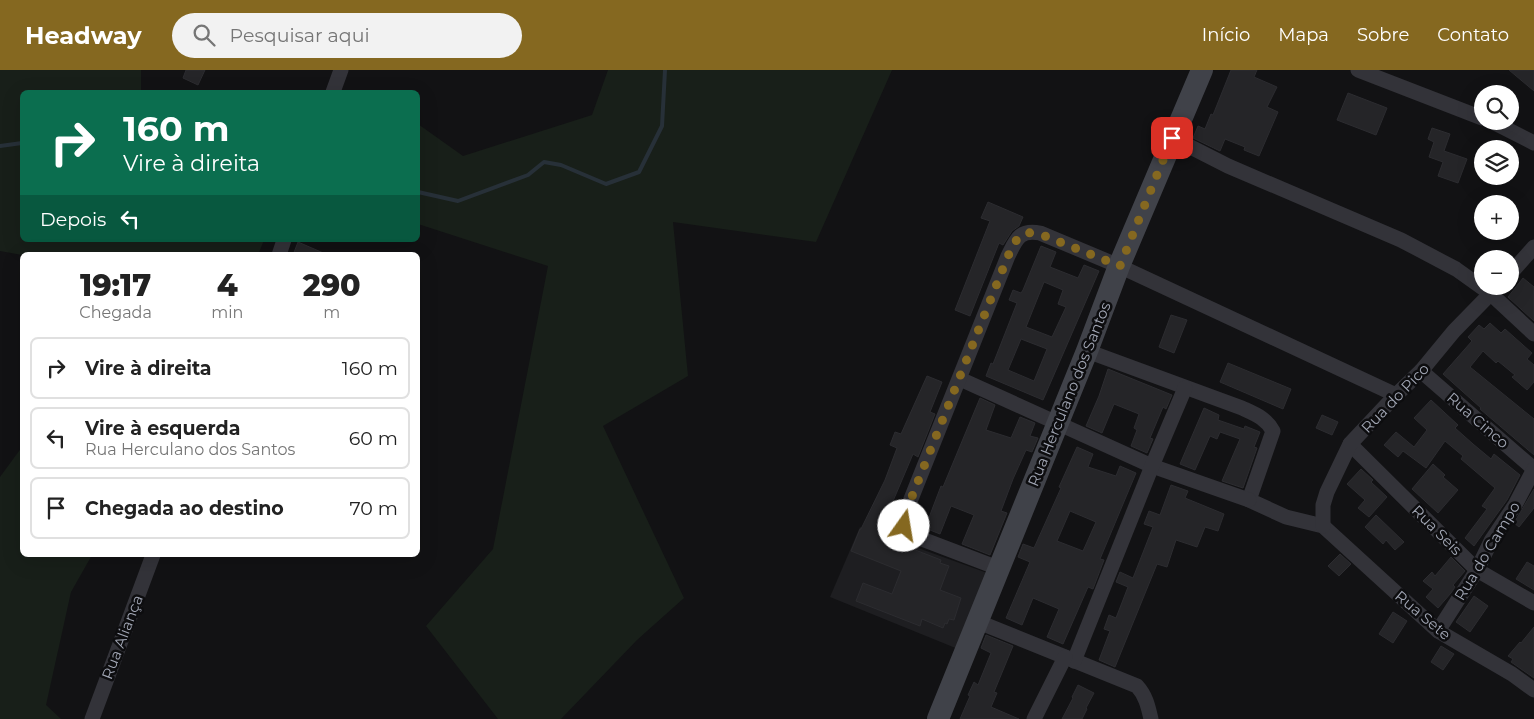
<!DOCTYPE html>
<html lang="pt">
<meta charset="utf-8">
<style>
:root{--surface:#fff;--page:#f2f2f2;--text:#222;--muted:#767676;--line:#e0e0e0;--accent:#856820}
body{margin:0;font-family:Montserrat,sans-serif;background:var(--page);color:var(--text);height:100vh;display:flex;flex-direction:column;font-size:19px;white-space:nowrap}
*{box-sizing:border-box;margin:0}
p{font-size:16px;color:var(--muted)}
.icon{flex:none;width:28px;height:28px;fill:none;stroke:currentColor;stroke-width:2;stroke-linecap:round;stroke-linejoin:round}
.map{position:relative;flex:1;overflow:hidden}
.details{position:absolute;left:20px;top:182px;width:400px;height:305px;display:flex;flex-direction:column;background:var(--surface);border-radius:8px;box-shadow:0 5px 20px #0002}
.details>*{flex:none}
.hud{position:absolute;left:20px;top:20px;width:400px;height:152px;border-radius:8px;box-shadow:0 5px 20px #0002;background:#0b6e4f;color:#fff;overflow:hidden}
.tools{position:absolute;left:1474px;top:15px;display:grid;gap:10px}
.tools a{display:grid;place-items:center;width:45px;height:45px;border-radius:50%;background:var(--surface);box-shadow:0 5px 20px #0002;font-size:25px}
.pin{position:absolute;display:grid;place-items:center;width:42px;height:42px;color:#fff;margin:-21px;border-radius:10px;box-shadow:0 2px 8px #0006}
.me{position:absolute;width:55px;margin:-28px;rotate:13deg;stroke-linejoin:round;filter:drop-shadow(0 0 4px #0008)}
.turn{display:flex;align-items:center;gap:18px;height:105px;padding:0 20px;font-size:22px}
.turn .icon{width:65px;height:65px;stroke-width:2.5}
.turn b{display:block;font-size:35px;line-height:42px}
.then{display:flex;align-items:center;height:48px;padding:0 20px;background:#0003;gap:10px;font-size:19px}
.eta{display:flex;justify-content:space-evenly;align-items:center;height:85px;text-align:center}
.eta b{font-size:30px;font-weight:800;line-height:35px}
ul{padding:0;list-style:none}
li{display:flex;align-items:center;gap:15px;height:62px;margin:0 10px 8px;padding:0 10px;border:2px solid var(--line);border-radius:8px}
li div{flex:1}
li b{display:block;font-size:19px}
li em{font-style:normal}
header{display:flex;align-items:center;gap:30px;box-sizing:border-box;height:70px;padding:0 25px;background:var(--accent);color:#fff}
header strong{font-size:24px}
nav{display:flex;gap:28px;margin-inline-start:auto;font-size:18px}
.search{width:350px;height:45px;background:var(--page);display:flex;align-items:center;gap:12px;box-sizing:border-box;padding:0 18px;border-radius:28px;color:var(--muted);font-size:19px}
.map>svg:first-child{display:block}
.built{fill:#1e1e21}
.green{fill:#181f19}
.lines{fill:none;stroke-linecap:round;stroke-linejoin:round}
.stream{stroke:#273038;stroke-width:4}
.building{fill:#252528;stroke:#2c2c30;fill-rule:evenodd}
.street{stroke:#333339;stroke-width:15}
.secondary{stroke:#404249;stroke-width:22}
.route{stroke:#856820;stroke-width:9;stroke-dasharray:0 16.2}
.labels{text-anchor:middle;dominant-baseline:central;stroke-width:5;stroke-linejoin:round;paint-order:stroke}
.street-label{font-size:15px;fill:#a2a7b5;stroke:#0d0d0f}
</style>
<header>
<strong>Headway</strong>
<div class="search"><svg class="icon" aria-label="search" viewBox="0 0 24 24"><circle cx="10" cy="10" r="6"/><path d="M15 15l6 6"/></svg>Pesquisar aqui</div>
<nav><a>Início</a><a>Mapa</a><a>Sobre</a><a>Contato</a></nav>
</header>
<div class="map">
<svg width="1534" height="649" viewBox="0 0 1534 649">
<rect width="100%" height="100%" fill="#121214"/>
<!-- built -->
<path class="built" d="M860,457l130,47 -32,75 -128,-52z"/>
<!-- green -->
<g class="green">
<path d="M0,0h141v22h-119v148h242l-6,15h-236l-22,-4z"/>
<path d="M608,0h284l-76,172 -143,-20 15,154 -85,50 81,172 -47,42 -76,79h-63l-72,-93 67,-77 55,-283 -130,-42v-100l45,32 129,-41z"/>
<path d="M22,377v108h70l-21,37 -25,113 15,14h-61v-242z"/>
</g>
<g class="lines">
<!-- stream -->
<g class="stream">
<path d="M0,76l22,-3"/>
<path d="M418,122l40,9 70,-26 16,-13 17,3 45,19 33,-12 23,-46 3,-56"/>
</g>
</g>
<!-- building -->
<g class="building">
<path d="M186,0h19l-7,15 -15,-7z"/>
<path d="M1231,0h26l-3,7 23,10 -10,20 11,5 -19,44 -15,-6 1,-3 -20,-8 -5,12 -27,-13 5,-12 7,3 6,-15 2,1z"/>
<path d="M1509,0h25v21z"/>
<path d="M1348,23l39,15 -11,27 -39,-15z"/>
<path d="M1432,58l18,6 -6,17 23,8 -9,24 -20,-7 5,-14 -14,-5 5,-15 -6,-3z"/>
<path d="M988,132l35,15 -4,9 -7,5 -9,14 -4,-2 -29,73 -15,-6 35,-89 -9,-3z"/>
<path d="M298,172l30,13h-35z"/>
<path d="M1041,176l15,6 -6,15 28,11 6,-13 15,6 -56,129 -57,-24 5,-13 2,1 24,-61 -8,-3 4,-10 8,3 2,-3zM1044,212l19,8 -5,14 8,3 -14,30 -26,-10zM1021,269l26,10 -13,32 -26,-11z"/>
<path d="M1523,208l11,9v34l-26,-24z"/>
<path d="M1171,245l16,5 -13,33 -15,-6z"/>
<path d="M1490,253l11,10 4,-4 27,24 -5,6 7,6v17l-7,8 -15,-13 3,-2 -17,-14 -2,2 -13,-12 -13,16 64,52v36l-54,-46 1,-1 -38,-34 29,-33 -4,-4 11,-12 5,4z"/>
<path d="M1228,293l63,26 -8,20 -63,-27z"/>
<path d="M1108,299l64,26 -6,14 -3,-2 -13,31 3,1 -6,14 -16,-7 6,-16 -3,-2 5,-14 -25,-10 -12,29 -16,-7 13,-30z"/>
<path d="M927,306l15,6 -12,30 5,2 -17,43 -5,-3 -28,66 8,3 -6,16 54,21 -1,3 9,3 -9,24 21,8 -7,22 -5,-1 -2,5 -2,-1 -2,5 -21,-9 -2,7 -64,-25 7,-18 29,11 9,-23 -50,-20 9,-22h1l24,-49 12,-32 -7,-3 5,-13 6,2z"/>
<path d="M980,328l15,7 -9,25 25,8 9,-21 15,6 -5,13 8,2 -6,14 -6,-2 -13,29 -12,32 6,2 -17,42 -28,-11 12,-29 -23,-9 -11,28 -15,-6 16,-42 2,1z"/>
<path d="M1431,330l27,25 -3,3 18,16 18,15 3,-5 26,21 -13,25 -33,46 -9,-8 22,-29 -5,-3 13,-18 -34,-29 2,-3 -18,-15 -19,27 -23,-17 -5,6 -14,-12 12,-13 18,15 13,-17 -13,-12z"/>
<path d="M1204,338l15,7 -1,5 26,9 1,-3 15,6 -6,15 3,1 -14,40 -21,-7 18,-42 -20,-7 -3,7 -7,-3 -15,34 -15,-6z"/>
<path d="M1322,345l16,7 -6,13 -16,-7z"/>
<path d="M1077,377l16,7 -5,13 28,9 4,-10 16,7 -36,86 4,1 -11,29 -5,-2 -25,57 -16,-7 12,-28 -26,-11 -11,27 -16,-7 24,-56 -12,-5 5,-13 11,4 27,-60 -2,-1zM1070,441l26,11 -13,29 -26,-10z"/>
<path d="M1433,394l12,11 -2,2 15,13 -20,23 -26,-24z"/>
<path d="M1361,399l12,11 -2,2 16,15 -18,20 -11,-9 7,-8 -18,-16z"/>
<path d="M1171,415l17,6 -3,7 39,16 -6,17 -13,-4 -8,20 -21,-7 -9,27 -10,-3 -42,103 -16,-7 11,-29 -6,-2 5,-14 7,3 12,-31 -12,-5 4,-10 13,6 20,-51 -9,-3 5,-13 11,4z"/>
<path d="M1534,419v19l-15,19 -5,-4z"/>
<path d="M1376,445l28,27 -9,8 -9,-10 -3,4 -18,-17z"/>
<path d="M1340,484l11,10 -12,12 -11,-10z"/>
<path d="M1451,487l14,14 -12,14 2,2 -4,6 -13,15 -12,-11 7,-8 -10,-8 9,-9 3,4z"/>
<path d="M1527,492l7,4v24l-18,-11z"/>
<path d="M1474,526l14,10 -18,26 -14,-10z"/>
<path d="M1393,542l14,9 -14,22 -14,-9z"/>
<path d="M1534,557v51l-23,-16 2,-3 -5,-3 12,-14 1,1z"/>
<path d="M986,565l27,11 -19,46 3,1 -6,14 28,12h-59l10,-23 -2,-1 6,-13 4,3 13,-32 -10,-5z"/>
<path d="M1441,576l13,8 -11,16 -12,-8z"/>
<path d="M1078,615l16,8 -8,15 1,1 -5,10h-20l11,-21 -1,-1z"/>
</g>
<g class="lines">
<!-- street -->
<g class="street">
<path d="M1358,0l124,48"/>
<path d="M333,22l8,-22"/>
<path d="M1491,51l43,22"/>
<path d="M1173,68l55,28 173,74 55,29 35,25 43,40"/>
<path d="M279,185l5,-15"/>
<path d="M1510,204l24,-27"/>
<path d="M1087,281l155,57c13,6 24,10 31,23l-24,69 37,17 37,9 115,105 74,43 22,16"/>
<path d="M1421,301l113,98"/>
<path d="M960,309l192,87 97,34"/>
<path d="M1350,374l127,126 57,33"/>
<path d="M1323,456v-21l4,-13 23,-48 46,-49 25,-24 33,-40 44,-45"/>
<path d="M998,498l-84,-32c-7,-5 -10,-9 -11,-17l105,-263c8,-16 11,-27 32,-23l79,33 277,129"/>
<path d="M976,551l161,65c9,10 11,20 14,33"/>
<path d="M1438,561l39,-61 14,-29 24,-36 19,-36"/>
<path d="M1074,591l78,-195 33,-78"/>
<path d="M92,649l61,-164"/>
<path d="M1034,649l31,-62"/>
</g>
<!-- secondary -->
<path class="secondary" d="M938,649l149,-368 32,-85 83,-196"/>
</g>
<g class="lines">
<!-- route -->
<path class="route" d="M904,456l-1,-7 105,-263c8,-16 11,-27 32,-22l80,32 52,-128"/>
</g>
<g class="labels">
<!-- street labels -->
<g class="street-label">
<text transform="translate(1069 324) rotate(-68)">Rua Herculano dos Santos</text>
<text transform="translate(1395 328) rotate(-46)">Rua do Pico</text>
<text transform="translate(1478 350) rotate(41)">Rua Cinco</text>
<text transform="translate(1437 460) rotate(45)">Rua Seis</text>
<text transform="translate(1487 481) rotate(-59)">Rua do Campo</text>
<text transform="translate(1423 545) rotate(40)">Rua Sete</text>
<text transform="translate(122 567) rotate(-69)">Rua Aliança</text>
</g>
</g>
</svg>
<div class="tools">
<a><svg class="icon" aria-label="search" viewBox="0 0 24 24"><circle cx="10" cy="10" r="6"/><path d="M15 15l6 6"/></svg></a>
<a><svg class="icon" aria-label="layers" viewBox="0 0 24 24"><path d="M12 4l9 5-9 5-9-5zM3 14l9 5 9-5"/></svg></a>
<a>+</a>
<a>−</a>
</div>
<div class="pin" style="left:1172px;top:68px;background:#d93025"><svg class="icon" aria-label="arrive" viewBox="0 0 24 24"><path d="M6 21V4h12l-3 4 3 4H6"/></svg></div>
<svg class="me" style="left:904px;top:456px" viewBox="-20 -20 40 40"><circle r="19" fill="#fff"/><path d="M0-13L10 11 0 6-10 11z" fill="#856820"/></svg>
<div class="hud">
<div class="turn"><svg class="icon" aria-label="right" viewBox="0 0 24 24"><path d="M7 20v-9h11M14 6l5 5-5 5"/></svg><div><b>160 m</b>Vire à direita</div></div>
<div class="then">Depois<svg class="icon" aria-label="left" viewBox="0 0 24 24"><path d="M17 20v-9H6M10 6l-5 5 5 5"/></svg></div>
</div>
<section class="details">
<div class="eta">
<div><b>19:17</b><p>Chegada</p></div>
<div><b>4</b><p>min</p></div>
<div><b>290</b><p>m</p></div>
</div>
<ul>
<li><svg class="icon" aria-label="right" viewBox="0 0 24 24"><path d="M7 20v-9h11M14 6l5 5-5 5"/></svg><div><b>Vire à direita</b></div><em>160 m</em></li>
<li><svg class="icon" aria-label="left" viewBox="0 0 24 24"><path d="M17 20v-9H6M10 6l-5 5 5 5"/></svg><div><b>Vire à esquerda</b><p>Rua Herculano dos Santos</p></div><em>60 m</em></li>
<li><svg class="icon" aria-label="arrive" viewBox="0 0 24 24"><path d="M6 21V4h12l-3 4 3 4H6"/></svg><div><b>Chegada ao destino</b></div><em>70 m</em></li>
</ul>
</section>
</div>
